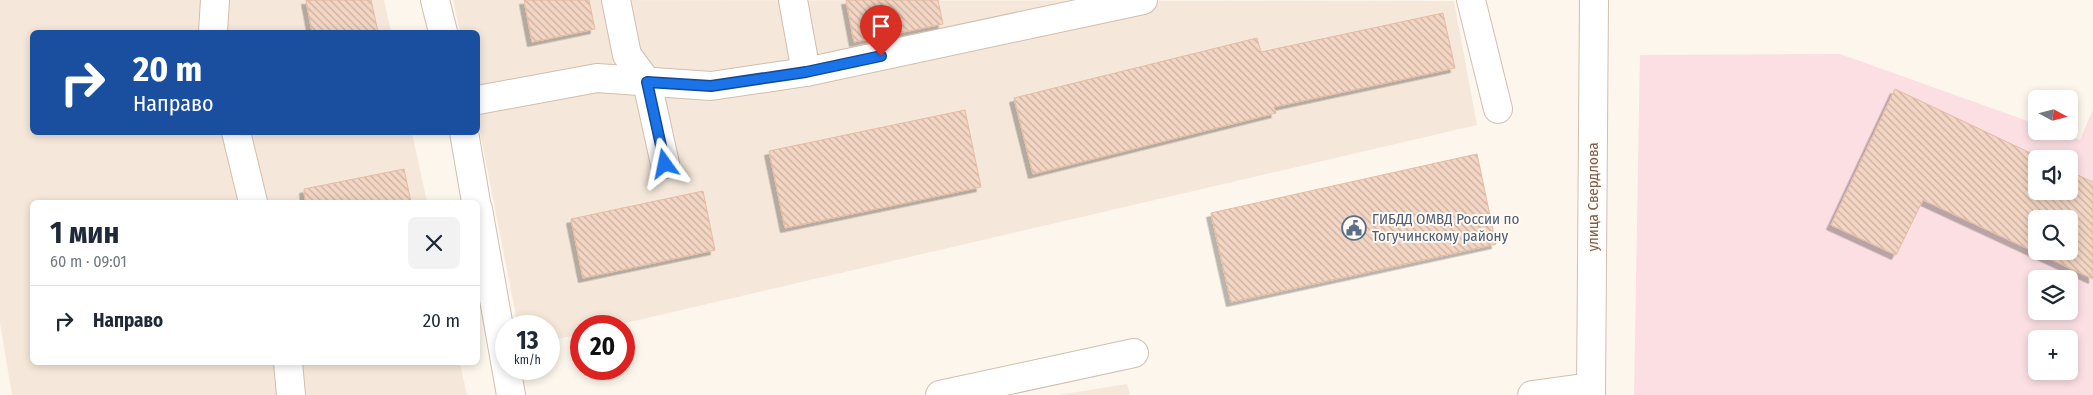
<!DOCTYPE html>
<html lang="ru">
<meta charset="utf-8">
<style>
:root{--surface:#fff;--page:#f2f2f3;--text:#1f2937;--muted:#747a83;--line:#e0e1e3}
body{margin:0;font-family:"Fira Sans Condensed",sans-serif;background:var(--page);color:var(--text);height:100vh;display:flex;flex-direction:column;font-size:19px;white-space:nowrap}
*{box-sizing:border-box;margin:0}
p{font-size:16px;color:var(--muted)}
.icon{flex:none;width:28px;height:28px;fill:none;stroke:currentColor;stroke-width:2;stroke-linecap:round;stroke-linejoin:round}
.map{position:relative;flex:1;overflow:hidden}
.sheet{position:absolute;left:30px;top:200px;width:450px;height:165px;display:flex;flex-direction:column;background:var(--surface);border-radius:8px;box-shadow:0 2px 8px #0003}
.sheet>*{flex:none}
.hud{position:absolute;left:30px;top:30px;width:450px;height:105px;border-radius:8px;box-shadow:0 2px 8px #0003;background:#1a4fa0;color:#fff;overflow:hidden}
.needle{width:32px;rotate:97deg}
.fabs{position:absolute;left:2028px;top:90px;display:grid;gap:10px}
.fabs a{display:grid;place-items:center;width:50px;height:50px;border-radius:8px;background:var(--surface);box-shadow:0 2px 8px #0003;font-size:25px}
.speed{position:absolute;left:495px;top:315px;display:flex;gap:10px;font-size:25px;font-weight:700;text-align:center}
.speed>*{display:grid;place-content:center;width:65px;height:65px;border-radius:50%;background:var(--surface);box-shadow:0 2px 8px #0003;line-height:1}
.speed small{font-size:12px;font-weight:400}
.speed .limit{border:8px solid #d22;background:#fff;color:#111}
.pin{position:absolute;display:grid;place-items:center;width:42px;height:42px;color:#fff;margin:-51px -21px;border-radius:50% 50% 50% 0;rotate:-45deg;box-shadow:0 0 5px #0007}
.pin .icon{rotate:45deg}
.me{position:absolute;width:55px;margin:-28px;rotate:348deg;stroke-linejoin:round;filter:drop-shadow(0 0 4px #0008)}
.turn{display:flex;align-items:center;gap:18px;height:105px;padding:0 20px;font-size:22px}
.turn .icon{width:65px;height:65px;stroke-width:2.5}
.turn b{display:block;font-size:35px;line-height:42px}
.round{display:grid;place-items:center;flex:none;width:52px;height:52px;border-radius:8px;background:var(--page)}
.summary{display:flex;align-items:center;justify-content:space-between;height:85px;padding:0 20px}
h1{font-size:30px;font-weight:700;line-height:38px}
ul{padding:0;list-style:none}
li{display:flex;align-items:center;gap:15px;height:70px;padding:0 20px;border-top:1px solid var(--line)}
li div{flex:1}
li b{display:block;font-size:19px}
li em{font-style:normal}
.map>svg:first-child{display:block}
.residential{fill:#f5e8da}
.medical{fill:#fbdfe3;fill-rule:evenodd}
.building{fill:url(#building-back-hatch);stroke:#e6bba3;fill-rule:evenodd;filter:url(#shadow)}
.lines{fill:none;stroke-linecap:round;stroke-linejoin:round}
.minor-casing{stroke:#d1beb0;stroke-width:30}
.minor{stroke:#fff;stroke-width:28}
.route-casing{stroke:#114b97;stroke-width:12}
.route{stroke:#1a73e8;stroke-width:9}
.labels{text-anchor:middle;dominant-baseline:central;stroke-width:4;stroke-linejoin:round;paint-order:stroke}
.street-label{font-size:15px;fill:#7a5c4d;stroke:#fffaf3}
.service-label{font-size:15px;fill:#4e5e75;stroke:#fffaf3;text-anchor:start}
</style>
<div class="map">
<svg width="2093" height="395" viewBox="0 0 2093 395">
<defs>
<pattern id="building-back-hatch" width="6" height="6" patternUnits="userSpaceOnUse" patternTransform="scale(1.25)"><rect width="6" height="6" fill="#f3d5c3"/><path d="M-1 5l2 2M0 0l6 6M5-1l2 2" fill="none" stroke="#cab0a1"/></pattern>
<filter id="shadow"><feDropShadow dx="-4.5" dy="4.5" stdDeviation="0" flood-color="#0004"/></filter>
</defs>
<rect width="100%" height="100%" fill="#fdf6ec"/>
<!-- residential -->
<g class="residential">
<path d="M0,0h384l7,32h-359v100l380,1 15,69h-395v160l428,1 7,32h-455l-12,-72z"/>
<path d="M453,0l1001,1 23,124 -864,201h-32v8l-32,7v-15h-31l-40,-204v-90h-18z"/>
<path d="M1127,384l3,11h-72z"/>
</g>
<!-- medical -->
<path class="medical" d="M1840,54l196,70v7h19l25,9 13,-31v286h-459l6,-340zM2036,159h33v32h-33zM2036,219h33v32h-33zM2036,279h33v32h-33zM2036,339h33v32h-33z"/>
<!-- building -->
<g class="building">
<path d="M306,0h65l7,32h-66z"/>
<path d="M524,0h65l6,29 -63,13z"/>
<path d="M846,0h92l5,24 -89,18z"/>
<path d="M1443,13l12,55 -181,39 2,6 -243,61 -19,-76 243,-60 4,14z"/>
<path d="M1895,89l148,70h-7v32h33v-20l24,11v97l-170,-79 -27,55 -65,-30zM2036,219h33v32h-33z"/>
<path d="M965,110l16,77 -196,41 -16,-77z"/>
<path d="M1477,154l19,90 -265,58 -20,-89z"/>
<path d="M404,169l7,33h-106l-1,-13z"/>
<path d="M703,191l12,59 -132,28 -12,-59z"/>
</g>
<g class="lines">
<!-- minor casing -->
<g class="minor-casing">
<g id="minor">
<path d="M435,0l8,32"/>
<path d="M616,0l11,55 20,27 18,82"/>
<path d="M793,0l13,72"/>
<path d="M1471,0l27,109"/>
<path d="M213,32l2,-32"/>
<path d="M478,100l119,-22 114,8 95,-14 337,-72"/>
<path d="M236,132l17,70"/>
<path d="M464,132l12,70"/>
<path d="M478,209l33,186"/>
<path d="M288,362l3,33"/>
<path d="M940,395l194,-42"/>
<path d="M1532,395l59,-8"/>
<path d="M1591,395l3,-395"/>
</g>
</g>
<!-- minor -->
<use href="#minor" class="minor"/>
</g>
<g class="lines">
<!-- route casing -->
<g class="route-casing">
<path id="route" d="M665,164l-18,-82 64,4 95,-14 75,-16"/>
</g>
<!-- route -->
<use href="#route" class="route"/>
</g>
<!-- icons -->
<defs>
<g id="civic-ring" transform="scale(1.25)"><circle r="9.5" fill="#fffaf3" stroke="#5c6f8a" stroke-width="1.5"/><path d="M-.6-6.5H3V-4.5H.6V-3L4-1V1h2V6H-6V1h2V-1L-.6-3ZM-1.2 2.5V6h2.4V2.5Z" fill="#5c6f8a"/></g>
</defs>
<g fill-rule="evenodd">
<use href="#civic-ring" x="1354" y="228"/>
</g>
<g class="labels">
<!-- street labels -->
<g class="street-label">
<text transform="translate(1593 197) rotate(-90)">улица Свердлова</text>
</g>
<!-- service labels -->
<g class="service-label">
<text x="1372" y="219">ГИБДД ОМВД России по<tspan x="1372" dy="17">Тогучинскому району</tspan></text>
</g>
</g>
</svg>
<div class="fabs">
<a><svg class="needle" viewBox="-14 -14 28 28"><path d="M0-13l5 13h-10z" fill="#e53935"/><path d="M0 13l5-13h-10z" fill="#747a83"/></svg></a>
<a><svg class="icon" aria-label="sound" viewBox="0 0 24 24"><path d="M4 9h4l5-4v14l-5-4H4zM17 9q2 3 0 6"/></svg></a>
<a><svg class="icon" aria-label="search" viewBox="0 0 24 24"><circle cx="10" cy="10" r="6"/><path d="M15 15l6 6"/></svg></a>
<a><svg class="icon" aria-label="layers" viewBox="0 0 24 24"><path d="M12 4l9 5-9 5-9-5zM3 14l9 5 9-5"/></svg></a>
<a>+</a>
</div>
<div class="speed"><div>13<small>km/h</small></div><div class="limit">20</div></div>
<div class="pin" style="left:881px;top:56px;background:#d93025"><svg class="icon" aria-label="arrive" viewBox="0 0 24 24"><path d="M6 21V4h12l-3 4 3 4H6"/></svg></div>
<svg class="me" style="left:665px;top:164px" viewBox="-20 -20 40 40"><path d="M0-17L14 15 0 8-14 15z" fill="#1a73e8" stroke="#fff" stroke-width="4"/></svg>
<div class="hud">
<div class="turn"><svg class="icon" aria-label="right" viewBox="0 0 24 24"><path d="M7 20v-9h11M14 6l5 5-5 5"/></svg><div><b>20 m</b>Направо</div></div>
</div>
<section class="sheet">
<div class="summary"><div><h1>1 мин</h1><p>60 m · 09:01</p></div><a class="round"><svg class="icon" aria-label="close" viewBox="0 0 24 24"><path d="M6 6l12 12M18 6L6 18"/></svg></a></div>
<ul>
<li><svg class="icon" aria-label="right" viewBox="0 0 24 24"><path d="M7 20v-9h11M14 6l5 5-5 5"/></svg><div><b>Направо</b></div><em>20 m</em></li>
</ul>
</section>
</div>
